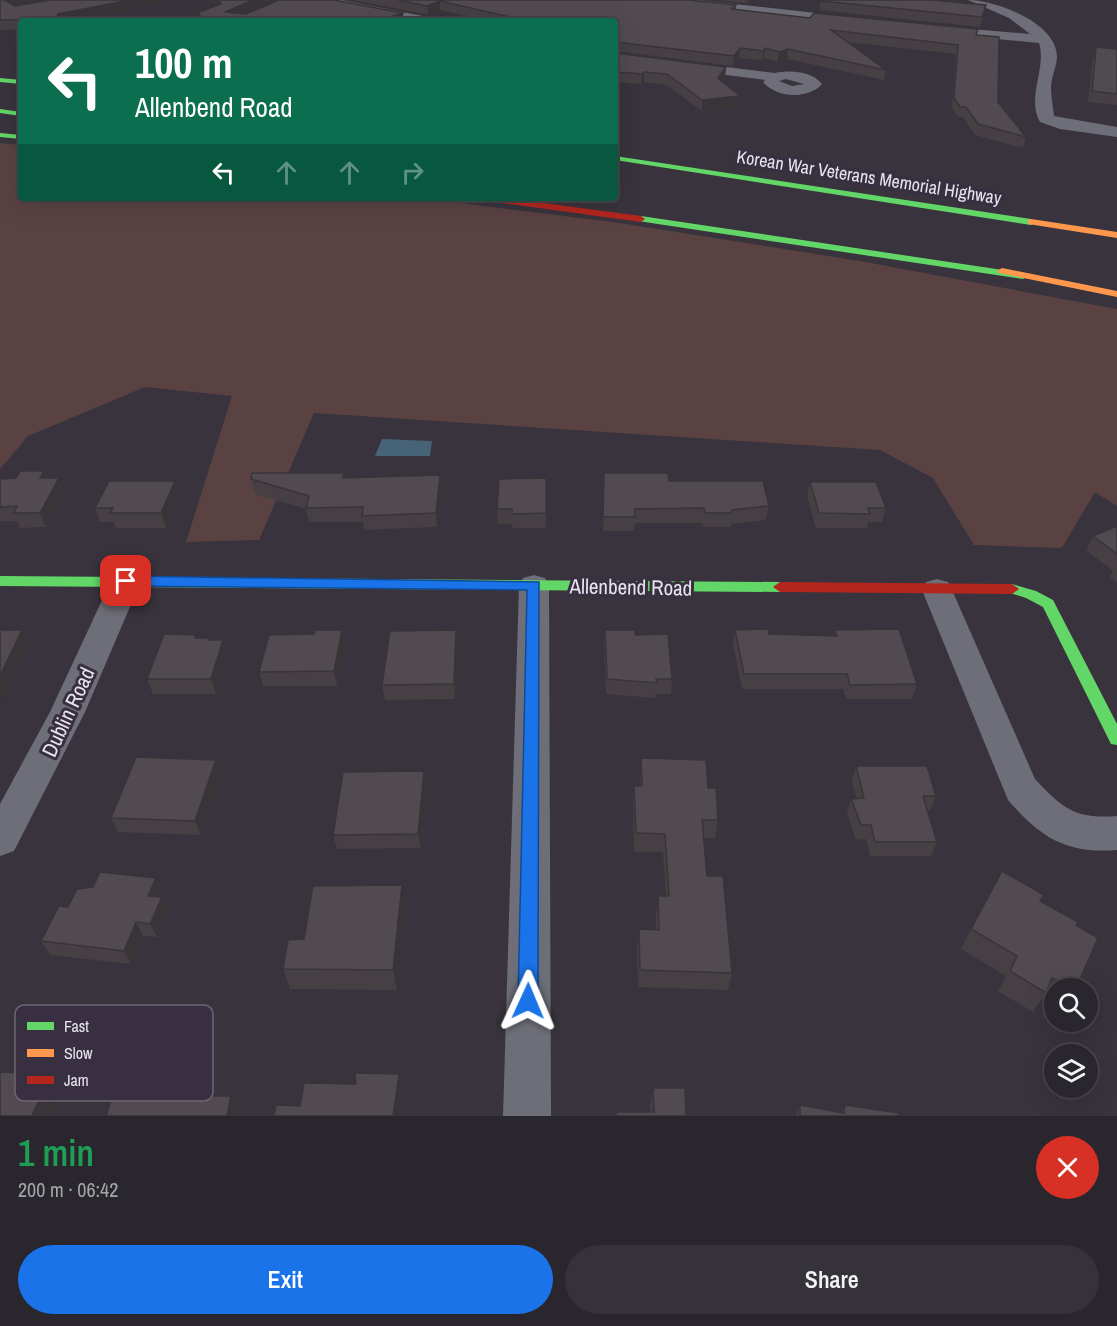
<!DOCTYPE html>
<meta charset="utf-8">
<style>
:root{--surface:#2a262d;--page:#363239;--text:#f1f3f6;--muted:#a5a5aa;--line:#464349;--accent:#1a73e8}
body{margin:0;font-family:"Archivo Narrow",sans-serif;background:var(--page);color:var(--text);height:100vh;display:flex;flex-direction:column;font-size:22px;white-space:nowrap}
*{box-sizing:border-box;margin:0}
p{font-size:20px;color:var(--muted)}
.icon{flex:none;width:33px;height:33px;fill:none;stroke:currentColor;stroke-width:2;stroke-linecap:round;stroke-linejoin:round}
.map{position:relative;height:1116px;overflow:hidden}
.side{display:flex;flex-direction:column;background:var(--surface);flex:1}
.side>*{flex:none}
.banner{position:absolute;left:18px;top:18px;width:600px;height:183px;border-radius:6px;box-shadow:0 6px 24px #0002,0 0 0 2px var(--line);background:#0b6e4f;color:#fff;overflow:hidden}
.controls{position:absolute;left:1044px;top:978px;display:grid;gap:12px}
.controls a{display:grid;place-items:center;width:54px;height:54px;border-radius:50%;background:var(--surface);box-shadow:0 6px 24px #0002,0 0 0 2px var(--line);font-size:30px}
.pin{position:absolute;display:grid;place-items:center;width:51px;height:51px;color:#fff;margin:-26px;border-radius:12px;box-shadow:0 3px 9px #0006}
.me{position:absolute;width:66px;margin:-33px;rotate:1deg;stroke-linejoin:round;filter:drop-shadow(0 0 4px #0008)}
.turn{display:flex;align-items:center;gap:21px;height:126px;padding:0 18px;font-size:27px}
.turn .icon{width:78px;height:78px;stroke-width:2.5}
.turn b{display:block;font-size:42px;line-height:51px}
.lanes{display:flex;align-items:center;height:57px;padding:0 18px;background:#0003;justify-content:center;gap:30px;direction:ltr}
.lanes .off{opacity:.35}
.round{display:grid;place-items:center;flex:none;width:63px;height:63px;border-radius:32px;background:var(--page)}
.headline{display:flex;align-items:center;justify-content:space-between;height:102px;padding:0 18px}
h1{font-size:36px;font-weight:600;line-height:45px;color:#1e9e55}
.cta{display:flex;gap:12px;margin-top:auto;padding:12px 18px}
.cta a{flex:1;height:69px;border-radius:36px;background:var(--accent);color:#fff;font-size:24px;font-weight:600;line-height:69px;text-align:center}
.cta a+a{background:var(--page);color:var(--text)}
.map>svg:first-child{display:block}
.green{fill:#5a4243}
.water{fill:#476377}
.lines{fill:none;stroke-linecap:round;stroke-linejoin:round}
.street{fill:#6e6e78;fill-rule:evenodd}
.fast{fill:#63d668;fill-rule:evenodd}
.slow{fill:#ff974d;fill-rule:evenodd}
.jam{fill:#b3261e;fill-rule:evenodd}
.wall{fill:#464045}
.shaded-wall{fill:#393438}
.building{fill:#514a50;stroke:#393438;stroke-width:1.5}
.route{fill:#1a73e8;stroke:#114b97;stroke-width:1.5}
.labels{text-anchor:middle;dominant-baseline:central;stroke-width:6;stroke-linejoin:round;paint-order:stroke}
.far-street-label{font-size:18px;fill:#e8e3ee;stroke:#382f40}
.street-label{font-size:21px;fill:#e8e3ee;stroke:#382f40}
.key{fill:#382f40;stroke:#6d6574;stroke-width:1.5}
.key-label{font-size:16px;fill:#e8e3ee}
</style>
<div class="map">
<svg width="1117" height="1116" viewBox="0 0 1117 1116">
<rect width="100%" height="100%" fill="#38333c"/>
<!-- green -->
<path class="green" d="M0,143l21,2v53h400l192,24 247,39 257,48v197l-22,-14 -33,56 -88,-3 -41,-67 -53,-28 -566,-37 -55,127 -73,2 46,-146 -87,-9 -117,49 -28,33z"/>
<!-- water -->
<path class="water" d="M382,439l50,2 -2,15h-55z"/>
<g class="lines">
<!-- street -->
<g class="street">
<path d="M316,0h25l87,17 7,4h-27l-86,-17z"/>
<path d="M656,0h41l156,17 7,4 -7,4 -191,-21z"/>
<path d="M968,0c27,0 88,22 89,56 0,10 -6,21 -6,32 0,9 2,19 3,28l63,11v10l-57,-8 -20,-7c-14,-24 7,-54 -1,-79l-108,-10 -2,-3 7,-4 94,8 -21,-16z"/>
<path d="M615,53l160,20c16,-3 36,-2 47,11 -14,16 -46,14 -59,-2l2,-2 -150,-19zM786,79l18,5 -12,2 -13,-5z"/>
<path d="M126,570l11,4 4,7 -56,131 -71,139 -14,5v-52l50,-92 61,-131 4,-7z"/>
<path d="M534,575l11,3 4,8 2,530h-48l16,-530 4,-8z"/>
<path d="M937,579l11,3 4,8 83,189c28,30 40,40 82,37v34c-51,4 -77,-13 -109,-50l-86,-210 4,-8z"/>
</g>
<!-- fast -->
<g class="fast">
<path d="M0,78l21,2v4l-21,-2z"/>
<path d="M0,109l21,3v4l-21,-3z"/>
<path d="M0,133l21,2v4l-21,-2z"/>
<path d="M615,156l416,63 4,3 -4,3 -416,-65z"/>
<path d="M641,216l382,57 5,3 -5,3 -385,-58v-4z"/>
<path d="M0,576l780,6 7,5 -7,5 -780,-6z"/>
<path d="M1012,584l24,7 17,9 64,124v21l-6,-1 -68,-137 -17,-9 -19,-6 -2,-3z"/>
</g>
<!-- slow -->
<g class="slow">
<path d="M1031,219l86,13v6l-89,-14v-4z"/>
<path d="M1002,268l115,23v6l-118,-24 -2,-2z"/>
</g>
<!-- jam -->
<g class="jam">
<path d="M483,198h23l135,18 4,3 -4,3 -154,-21z"/>
<path d="M780,582l232,2 7,5 -7,5 -232,-2 -7,-5z"/>
</g>
</g>
<!-- wall -->
<g class="wall">
<path d="M0,0l17,3 -3,3h1l36,-6h127l-106,21h-51v8l-21,1z"/>
<path d="M353,0h336l47,5v5l240,25 22,67 28,35 -3,11 -48,-13 -12,-18h-5l-6,-9 4,-54 -109,-12 39,28 -2,10 -97,-21 -10,3 -13,-4 -2,2 -23,-2 -6,8 -118,-15v-30h-128l-47,-11 -12,5z"/>
<path d="M719,0h30l-3,3z"/>
<path d="M821,1l165,4 -6,22 -161,-17z"/>
<path d="M1096,47l21,2v56l-29,-3 5,-45z"/>
<path d="M615,53l111,14 -1,10 -3,4 18,15 -1,11 -37,4 -35,-26 -23,-3 -3,2 -26,-2z"/>
<path d="M44,471l3,7 18,14 -19,35 -26,1 -3,-7h-17v-43h16z"/>
<path d="M344,473l1,5 97,12 -5,37 -73,3 -1,-8h-54l-3,-13 -51,-15 -4,-15z"/>
<path d="M604,473l65,8 100,25 -3,14 -35,4 -1,3h-27l-1,-4h-67l-1,8h-31z"/>
<path d="M546,478v50h-33l-1,-4h-14l-1,-15z"/>
<path d="M175,481l4,14 -13,33h-50l-2,-6h-14l-5,-14z"/>
<path d="M810,482l76,26 -4,14h-14l-1,6h-51l-9,-32z"/>
<path d="M1117,526v56l-7,-5 3,-6 -27,-21 7,-14z"/>
<path d="M342,630l3,15 -8,41h-74l-4,-14z"/>
<path d="M456,630l2,15 -3,54 -70,1 -3,-15z"/>
<path d="M605,630l30,5 37,44 -1,15h-15l-1,4 -49,-4 -2,-49z"/>
<path d="M735,630l34,4 65,2 1,-6 82,54 -5,15h-66l-3,-10h-101l-9,-44z"/>
<path d="M196,635l1,3 12,2h14l5,15 -12,39h-63l-6,-15z"/>
<path d="M641,758l67,30 10,32 -3,18h-11l3,38 25,97 -4,17 -90,-3 -1,-40 2,-18 17,1v-16l2,-18h8l-3,-44h-29l-1,-48 1,-18h6z"/>
<path d="M856,766l80,30 -6,15h-2l9,31 -6,14h-61l-4,-17 -10,1 -9,-27 4,-14 5,-1 -4,-18z"/>
<path d="M222,775l-21,60 -83,-3 -7,-14z"/>
<path d="M426,786l-5,62 -84,1 -4,-14z"/>
<path d="M162,892l-2,5h2l6,14 -11,26 -14,-1 -12,28 -81,-9 -9,-14 27,-34z"/>
<path d="M1040,901l36,24v63h-22v19l-12,-8 -9,13 -35,-21 8,-15 -45,-27 10,-20z"/>
<path d="M406,906l-9,84 -107,-1 -7,-20 21,-30z"/>
<path d="M653,1088l33,27 -36,-3v-6z"/>
<path d="M800,1105l41,8 4,-8 54,11h-103z"/>
</g>
<!-- shaded-wall -->
<g class="shaded-wall">
<path d="M7,0h26l-16,3 -8,7 -3,-9z"/>
<path d="M130,0h48l-106,21h-15l-1,-2 2,-5z"/>
<path d="M253,0h22l-47,21 -3,-9z"/>
<path d="M440,1v9l-12,5 -1,-9z"/>
<path d="M403,13l1,8h-25z"/>
<path d="M740,48l-1,10 -6,8 1,-10z"/>
<path d="M765,48l-1,10 -2,2 1,-9z"/>
<path d="M788,49l-1,10 -10,3 2,-10z"/>
<path d="M726,67l-1,10 -8,11 1,-10z"/>
<path d="M644,72v10l-3,2 1,-10z"/>
<path d="M740,96l-1,11 -37,4v-11z"/>
<path d="M44,471l6,14 -10,-7z"/>
<path d="M440,475l2,15 -5,37 -1,-14z"/>
<path d="M59,478l6,14 -19,35 -6,-14z"/>
<path d="M175,481l4,14 -13,33 -5,-15z"/>
<path d="M22,630l7,15 -26,56 -3,-5v-20z"/>
<path d="M342,630l3,15 -8,41 -3,-15z"/>
<path d="M456,630l2,15 -3,54 -1,-15z"/>
<path d="M223,640l5,15 -12,39 -5,-15z"/>
<path d="M216,760l6,15 -21,60 -6,-14z"/>
<path d="M424,771l2,15 -5,62 -3,-14z"/>
<path d="M156,878l6,14 -8,18 -6,-14z"/>
<path d="M402,885l4,21 -9,84 -4,-20z"/>
<path d="M162,897l6,14 -11,26 -7,-13z"/>
<path d="M136,922l7,14 -12,28 -7,-13z"/>
<path d="M25,1073l14,19 -21,-2z"/>
<path d="M399,1074l4,19 -3,23h-7z"/>
<path d="M42,1092l15,18 -3,6h-22z"/>
<path d="M231,1096l9,18v2h-13z"/>
</g>
<!-- building -->
<g class="building">
<path d="M0,0h7l-1,1 9,5 36,-6h79l-72,14 -2,5 -56,1z"/>
<path d="M219,0h34l-28,12 21,2 33,-14h55l69,13 -24,8h-178l-2,-9 22,-8z"/>
<path d="M398,0h291l47,5 -4,4 78,9 4,-5 164,16 -2,6 23,2 -1,65 28,35 -48,-13 -12,-17h-6l-6,-9 4,-53 -127,-15 55,40 -98,-21 -9,3 -14,-4 -2,3 -23,-3 -6,8 -119,-14v-21h-87l-88,-20 -13,5z"/>
<path d="M821,0h110l55,5 -4,12 -161,-16z"/>
<path d="M1096,47l21,2v45l-25,-3z"/>
<path d="M615,53l111,14 -8,11 22,18 -38,4 -35,-26 -23,-2 -2,2 -27,-2z"/>
<path d="M20,471h24l-4,7h19l-19,35h-26l3,-7 -17,1v-28l16,-1z"/>
<path d="M252,473h92l-1,5 97,-3 -4,38 -74,3 1,-9 -57,1 3,-12 -58,-17z"/>
<path d="M604,473h64l1,8h94l6,25 -37,4v3h-27l-1,-5 -69,1v8h-32z"/>
<path d="M546,478v35l-34,1v-5h-15l2,-30z"/>
<path d="M109,481h66l-14,32h-51l3,-5h-18z"/>
<path d="M810,482h66l10,26h-18l2,6 -51,-1z"/>
<path d="M1117,526v28l-24,-18z"/>
<path d="M768,629l1,5 68,2 -2,-6 64,-1 18,55 -67,1 -3,-11h-103l-9,-44z"/>
<path d="M0,630h22l-22,46z"/>
<path d="M315,630h27l-8,41 -75,1 10,-37 45,-1z"/>
<path d="M456,630l-2,54 -72,1 8,-54z"/>
<path d="M605,630h30v5l33,-1 4,45h-16l1,4 -50,-4z"/>
<path d="M164,634l32,1 -1,3h13v2h15l-12,39h-64z"/>
<path d="M136,757l80,3 -21,61 -84,-3z"/>
<path d="M641,758l65,2 2,28h8l2,32h-16l5,56h16l9,97 -92,-3 -1,-41 20,1 -1,-34h11l-4,-62 -29,-1 -2,-47h8z"/>
<path d="M856,766h71l9,30h-13l14,46h-62l-4,-17h-10l-10,-26 13,-1z"/>
<path d="M424,771l-6,63 -85,1 10,-63z"/>
<path d="M1002,871l42,24 -4,6 38,21 -2,3 22,13 -22,50h-5l-19,-10 -6,15 -36,-22 7,-15 -46,-27z"/>
<path d="M100,872l56,6 -8,18 14,1 -12,27 -14,-2 -12,29 -83,-10 18,-35 9,1 9,-18 16,-2z"/>
<path d="M402,885l-9,85 -110,-1 5,-29 16,-1 9,-53z"/>
<path d="M0,1072l25,1 -7,17 24,2 -10,24h-32z"/>
<path d="M355,1073l44,1 -6,42h-119l2,-11 24,1 4,-23 52,1z"/>
<path d="M653,1088h32l1,27 36,1h-106v-4h38z"/>
<path d="M114,1092l32,1 -1,3h86l-4,20h-121z"/>
<path d="M800,1105l44,8 1,-8 54,8v3h-99z"/>
</g>
<!-- route -->
<path class="route" d="M126,576l413,6 -1,419 -3,7 -7,2 -7,-2 -3,-7 9,-411 -401,-4 -7,-5z"/>
<g class="labels">
<!-- far-street labels -->
<g class="far-street-label">
<text transform="translate(869 177) rotate(9)">Korean War Veterans Memorial Highway</text>
</g>
<!-- street labels -->
<g class="street-label">
<text transform="translate(631 587) rotate(1)">Allenbend Road</text>
<text transform="translate(68 712) rotate(-65)">Dublin Road</text>
</g>
</g>
<!-- legend -->
<rect x="15" y="1005" width="198" height="96" rx="9" class="key"/>
<rect x="27" y="1022" width="27" height="8" fill="#63d668"/>
<rect x="27" y="1049" width="27" height="8" fill="#ff974d"/>
<rect x="27" y="1076" width="27" height="8" fill="#b3261e"/>
<g class="key-label">
<text x="64" y="1032">Fast</text>
<text x="64" y="1059">Slow</text>
<text x="64" y="1086">Jam</text>
</g>
</svg>
<div class="controls">
<a><svg class="icon" aria-label="search" viewBox="0 0 24 24"><circle cx="10" cy="10" r="6"/><path d="M15 15l6 6"/></svg></a>
<a><svg class="icon" aria-label="layers" viewBox="0 0 24 24"><path d="M12 4l9 5-9 5-9-5zM3 14l9 5 9-5"/></svg></a>
</div>
<div class="pin" style="left:126px;top:581px;background:#d93025"><svg class="icon" aria-label="arrive" viewBox="0 0 24 24"><path d="M6 21V4h12l-3 4 3 4H6"/></svg></div>
<svg class="me" style="left:528px;top:1001px" viewBox="-20 -20 40 40"><path d="M0-17L14 15 0 8-14 15z" fill="#1a73e8" stroke="#fff" stroke-width="4"/></svg>
<div class="banner">
<div class="turn"><svg class="icon" aria-label="left" viewBox="0 0 24 24"><path d="M17 20v-9H6M10 6l-5 5 5 5"/></svg><div><b>100 m</b>Allenbend Road</div></div>
<div class="lanes"><svg class="icon" aria-label="left" viewBox="0 0 24 24"><path d="M17 20v-9H6M10 6l-5 5 5 5"/></svg><svg class="icon off" aria-label="ahead" viewBox="0 0 24 24"><path d="M12 20V5M6 11l6-6 6 6"/></svg><svg class="icon off" aria-label="ahead" viewBox="0 0 24 24"><path d="M12 20V5M6 11l6-6 6 6"/></svg><svg class="icon off" aria-label="right" viewBox="0 0 24 24"><path d="M7 20v-9h11M14 6l5 5-5 5"/></svg></div>
</div>
</div>
<section class="side">
<div class="headline"><div><h1>1 min</h1><p>200 m · 06:42</p></div><a class="round" style="background:#d93025;color:#fff"><svg class="icon" aria-label="close" viewBox="0 0 24 24"><path d="M6 6l12 12M18 6L6 18"/></svg></a></div>
<div class="cta"><a>Exit</a><a>Share</a></div>
</section>
